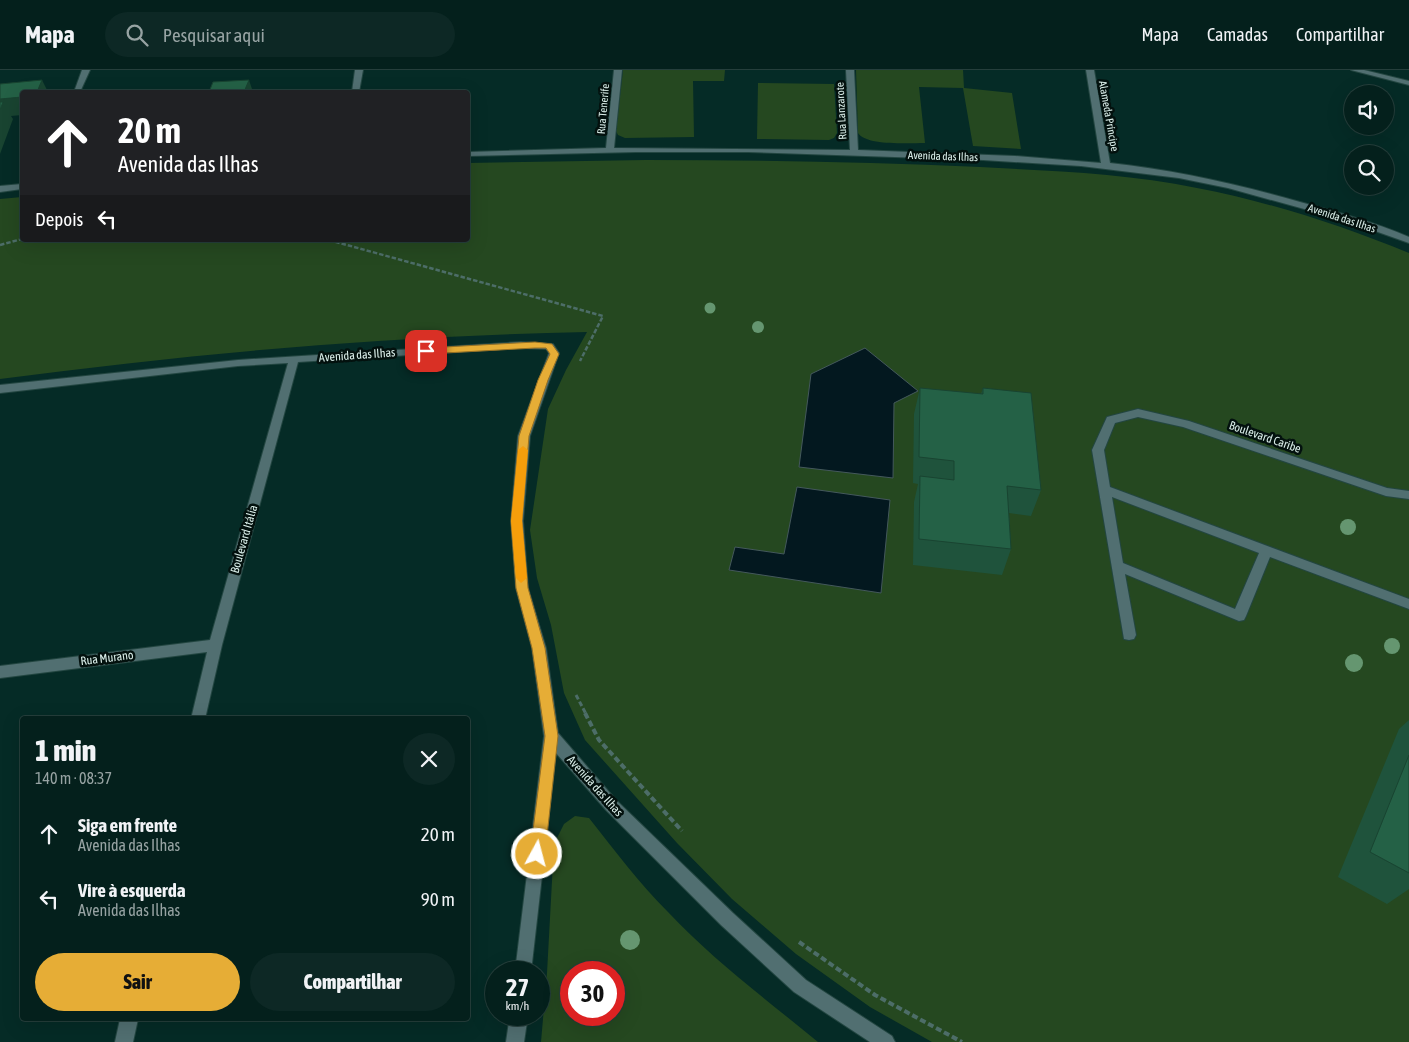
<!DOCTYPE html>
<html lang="pt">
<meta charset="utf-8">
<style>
:root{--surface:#04201c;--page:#0d2825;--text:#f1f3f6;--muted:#97a3a3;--line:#253e3b;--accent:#e6ad36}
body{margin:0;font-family:"Asap Condensed",sans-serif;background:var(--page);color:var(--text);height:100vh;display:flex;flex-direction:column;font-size:19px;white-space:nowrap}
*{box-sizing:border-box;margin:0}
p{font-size:16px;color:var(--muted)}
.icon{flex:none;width:28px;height:28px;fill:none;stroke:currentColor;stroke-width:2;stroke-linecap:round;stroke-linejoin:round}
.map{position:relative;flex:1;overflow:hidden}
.sheet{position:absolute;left:20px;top:646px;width:450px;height:305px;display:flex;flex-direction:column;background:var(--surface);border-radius:5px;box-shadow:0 5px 20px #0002,0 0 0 1px var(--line)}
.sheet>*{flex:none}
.guide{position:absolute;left:20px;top:20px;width:450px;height:152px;border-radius:5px;box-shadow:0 5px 20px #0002,0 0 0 1px var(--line);background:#202124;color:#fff;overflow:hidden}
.controls{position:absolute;left:1344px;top:15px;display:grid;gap:10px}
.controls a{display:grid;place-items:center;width:50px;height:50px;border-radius:50%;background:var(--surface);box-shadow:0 5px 20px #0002,0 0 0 1px var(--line);font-size:25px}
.speed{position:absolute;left:485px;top:891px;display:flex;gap:10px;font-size:25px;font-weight:700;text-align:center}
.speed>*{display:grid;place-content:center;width:65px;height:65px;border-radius:50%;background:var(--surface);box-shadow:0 5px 20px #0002,0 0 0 1px var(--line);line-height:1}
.speed small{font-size:12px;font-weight:400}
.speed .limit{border:8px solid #d22;background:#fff;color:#111}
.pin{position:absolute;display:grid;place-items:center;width:42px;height:42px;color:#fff;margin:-21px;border-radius:10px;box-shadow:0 2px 8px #0006}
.me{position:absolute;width:55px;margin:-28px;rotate:7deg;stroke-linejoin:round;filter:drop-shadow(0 0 4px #0008)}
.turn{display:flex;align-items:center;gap:18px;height:105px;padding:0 15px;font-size:22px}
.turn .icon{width:65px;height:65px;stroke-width:2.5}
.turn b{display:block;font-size:35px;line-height:42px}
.then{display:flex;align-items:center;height:48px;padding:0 15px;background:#0003;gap:10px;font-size:19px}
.round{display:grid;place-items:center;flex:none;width:52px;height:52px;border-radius:26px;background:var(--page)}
.overview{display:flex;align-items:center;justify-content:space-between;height:85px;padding:0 15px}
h1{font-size:30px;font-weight:800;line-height:38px}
.button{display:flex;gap:10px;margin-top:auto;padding:10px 15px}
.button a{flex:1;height:58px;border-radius:30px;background:var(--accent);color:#111;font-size:20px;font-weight:800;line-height:58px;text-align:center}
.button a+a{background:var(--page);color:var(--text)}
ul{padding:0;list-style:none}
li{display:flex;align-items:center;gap:15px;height:65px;padding:0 15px}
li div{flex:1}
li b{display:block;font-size:19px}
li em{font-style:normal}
header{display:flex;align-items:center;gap:30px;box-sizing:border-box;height:70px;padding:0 25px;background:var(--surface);border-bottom:1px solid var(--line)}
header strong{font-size:24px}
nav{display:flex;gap:28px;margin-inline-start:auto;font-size:18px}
.search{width:350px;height:45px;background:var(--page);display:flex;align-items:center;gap:12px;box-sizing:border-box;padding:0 18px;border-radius:28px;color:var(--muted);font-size:19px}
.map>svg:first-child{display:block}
.green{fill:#254820;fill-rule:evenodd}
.water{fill:#03181f;stroke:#44585c}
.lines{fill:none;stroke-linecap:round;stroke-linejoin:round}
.minor-casing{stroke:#234641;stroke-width:2}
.path-far3{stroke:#4d6d68;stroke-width:2;stroke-dasharray:3 2;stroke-linecap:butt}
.path-far2{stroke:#4d6d68;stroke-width:2.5;stroke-dasharray:4.5 2;stroke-linecap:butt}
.path-far1{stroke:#4d6d68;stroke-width:3;stroke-dasharray:5 2.5;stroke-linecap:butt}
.path{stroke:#4d6d68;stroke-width:4;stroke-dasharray:6 3;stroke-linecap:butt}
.minor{fill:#516f71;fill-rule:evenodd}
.tree{fill:#659670}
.wall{fill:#1f533c}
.shaded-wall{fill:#194431}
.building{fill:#246146;stroke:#194431}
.route{fill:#e6ad36;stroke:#967023}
.slow{fill:#f59e0b}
.labels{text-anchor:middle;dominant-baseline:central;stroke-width:5;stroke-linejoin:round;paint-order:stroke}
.far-street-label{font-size:11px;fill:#dbefea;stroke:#03110e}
.street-label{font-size:12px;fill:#dbefea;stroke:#03110e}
</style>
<header>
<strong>Mapa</strong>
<div class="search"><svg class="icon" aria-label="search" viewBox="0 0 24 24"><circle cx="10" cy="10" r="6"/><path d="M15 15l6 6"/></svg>Pesquisar aqui</div>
<nav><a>Mapa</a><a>Camadas</a><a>Compartilhar</a></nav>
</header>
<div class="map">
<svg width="1409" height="972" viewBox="0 0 1409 972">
<rect width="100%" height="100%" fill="#052b26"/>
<!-- green -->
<g class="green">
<path d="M623,0h102l-1,11h-31l1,56 -69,1 -7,-3 -2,-4z"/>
<path d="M856,0h107l1,18 48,5 9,56 -48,-3 -10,-58 -44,-1 6,56c-15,0 -59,3 -67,-10z"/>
<path d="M758,13l76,1 3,49 -3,5 -5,2 -72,-1z"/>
<path d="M646,90c111,0 223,2 334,7 73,4 146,6 217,21 73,14 143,37 212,65v789h-477l-62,-35 -74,-53 -64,-55 -55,-56 -92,-103 -21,-47 -13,-68 -14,-47 -7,-48 18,-121 18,-39 21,-38c-196,4 -392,21 -587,47v-180l22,-2v43h446v-77z"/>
<path d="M575,746l14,2c26,33 50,65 79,94 45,48 99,88 150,130h-277l6,-69 7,-129 10,-20zM614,902v43h-43v-43z"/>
</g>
<!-- water -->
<g class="water">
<path d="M865,278l53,43 -24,12 -1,75 -94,-11 12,-93z"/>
<path d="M797,417l93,13 -9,93 -152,-23 6,-23 49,7z"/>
</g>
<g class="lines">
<!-- minor casing -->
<g class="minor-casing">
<g id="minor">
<path d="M82,0h8l-10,22h-6z"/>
<path d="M355,0h8l-4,22h-7z"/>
<path d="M614,0h8l-8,78 236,2 -4,-80h8l4,80 157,6 86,7 -15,-93h8l16,93c65,7 127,21 190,39 37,10 74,20 109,35v6l-65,-23 -116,-32 -49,-10 -98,-12 -98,-6 -235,-8h-112l-168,4v-4l138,-4z"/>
<path d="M1351,0h13l45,11v4z"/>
<path d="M22,114v5l-22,3v-6z"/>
<path d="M521,272l32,2 6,9 -29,83 -7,85 5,67 18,60 12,85 58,67 117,113 73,67 86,56 3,6h-25l-76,-50 -73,-67 -115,-115 -50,-57 -25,219h-16l29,-236 -12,-88 -16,-60 -5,-67 7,-85 31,-83 -3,-4 -25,-1 -223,14 -76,283 -17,74h-14l16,-67 -207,26v-12l210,-26 78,-277 -50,3 -238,27v-8l238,-25z"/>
<path d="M1138,339l51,12 198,67 22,3v8l-23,-3 -203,-69 -45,-10 -23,6 -11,27 6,37 299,112v10l-139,-52 -24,59 -2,4 -5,1 -114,-47 11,61 -2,4 -5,1 -5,-1 -32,-189 15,-33zM1112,427l147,56 -24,56 -112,-46z"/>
<path d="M510,945h18l-4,27h-18z"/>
<path d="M120,949h18l-5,23h-18z"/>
</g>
</g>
<!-- path-far3 -->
<path class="path-far3" d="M20,170l2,-1"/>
<!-- path-far2 -->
<g class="path-far2">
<path d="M329,170l274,76 -23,45"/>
<path d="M0,175l22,-6"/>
</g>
<!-- path-far1 -->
<path class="path-far1" d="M576,625l10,19"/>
<!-- path -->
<g class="path">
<path d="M585,643l14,27 83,91"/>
<path d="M799,872l76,53 87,47"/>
</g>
<!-- minor -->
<use href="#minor" class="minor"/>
</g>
<!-- trees -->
<g class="tree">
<circle cx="710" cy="238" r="5.5"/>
<circle cx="758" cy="257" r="6"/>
<circle cx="1348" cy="457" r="8"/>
<circle cx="1392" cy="576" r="8"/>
<circle cx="1354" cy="593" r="9"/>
<circle cx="630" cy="870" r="10"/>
</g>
<!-- wall -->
<g class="wall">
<path d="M920,318l61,6 2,-6 58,102 -10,26 -22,-3 2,36 -9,26 -89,-10 1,-63 4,-18 -5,-1 1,-69z"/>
<path d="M1409,650v169l-22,15 -49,-27 61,-148z"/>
</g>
<!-- shaded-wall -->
<g class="shaded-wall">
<path d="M42,10l6,12h-11z"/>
<path d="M249,10l4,12h-9z"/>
<path d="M22,27v18l-11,1 2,3 -13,35v-55z"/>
</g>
<!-- building -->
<g class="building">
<path d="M42,10l-5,12h-15v5l-22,2v-15z"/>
<path d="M249,10l-5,12h-26l1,-1 -10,1 4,-10z"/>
<path d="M0,32h3l-3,8z"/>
<path d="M920,318l63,6v-6l48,5 10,97 -34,-4 4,63 -92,-10 1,-63 34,4v-19l-35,-4z"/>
<path d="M1409,685v118l-39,-21z"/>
</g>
<!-- route -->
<path class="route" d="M535,272l17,2 7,10 -11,26 -19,56 -7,85 6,67 17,60 13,88 -13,118 -3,5 -5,2 -5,-2 -2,-5 15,-118 -13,-88 -16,-60 -5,-67 8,-85 19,-56 12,-26 -4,-6h-11l-109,6 -4,-3 4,-3z"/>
<!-- slow -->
<path class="slow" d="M523,376l5,4 -6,71 5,57 -6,5 -5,-5 -5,-57 7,-71z"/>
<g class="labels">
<!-- far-street labels -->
<g class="far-street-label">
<text transform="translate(603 39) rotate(-85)">Rua Tenerife</text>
<text transform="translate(841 41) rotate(-93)">Rua Lanzarote</text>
<text transform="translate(1109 46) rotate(80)">Alameda Príncipe</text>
<text transform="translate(943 86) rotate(2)">Avenida das Ilhas</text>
<text transform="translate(1342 148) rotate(18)">Avenida das Ilhas</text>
</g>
<!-- street labels -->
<g class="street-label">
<text transform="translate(357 285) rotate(-4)">Avenida das Ilhas</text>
<text transform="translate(1265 367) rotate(19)">Boulevard Caribe</text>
<text transform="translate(244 469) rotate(-74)">Boulevard Itália</text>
<text transform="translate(107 588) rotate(-7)">Rua Murano</text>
<text transform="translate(595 716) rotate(48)">Avenida das Ilhas</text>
</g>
</g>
</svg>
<div class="controls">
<a><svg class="icon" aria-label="sound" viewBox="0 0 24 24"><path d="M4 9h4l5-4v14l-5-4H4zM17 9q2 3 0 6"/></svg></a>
<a><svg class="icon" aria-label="search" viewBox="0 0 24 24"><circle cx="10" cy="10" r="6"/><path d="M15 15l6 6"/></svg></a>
</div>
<div class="speed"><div>27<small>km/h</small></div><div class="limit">30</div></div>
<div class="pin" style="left:426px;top:281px;background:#d93025"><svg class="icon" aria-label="arrive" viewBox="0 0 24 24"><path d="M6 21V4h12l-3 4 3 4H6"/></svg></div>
<svg class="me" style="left:537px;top:784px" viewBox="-20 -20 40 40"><circle r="17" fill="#e6ad36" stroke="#fff" stroke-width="3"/><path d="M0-11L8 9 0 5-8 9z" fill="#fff"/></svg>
<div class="guide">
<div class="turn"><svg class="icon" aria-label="ahead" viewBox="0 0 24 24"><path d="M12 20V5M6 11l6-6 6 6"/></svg><div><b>20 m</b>Avenida das Ilhas</div></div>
<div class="then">Depois<svg class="icon" aria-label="left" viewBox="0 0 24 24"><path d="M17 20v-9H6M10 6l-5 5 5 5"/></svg></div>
</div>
<section class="sheet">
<div class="overview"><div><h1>1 min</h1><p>140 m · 08:37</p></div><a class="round"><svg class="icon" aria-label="close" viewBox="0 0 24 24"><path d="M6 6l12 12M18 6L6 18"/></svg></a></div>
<ul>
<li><svg class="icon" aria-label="ahead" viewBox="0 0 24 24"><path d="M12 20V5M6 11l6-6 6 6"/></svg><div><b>Siga em frente</b><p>Avenida das Ilhas</p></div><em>20 m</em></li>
<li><svg class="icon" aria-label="left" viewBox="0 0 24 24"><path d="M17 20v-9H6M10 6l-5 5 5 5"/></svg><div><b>Vire à esquerda</b><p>Avenida das Ilhas</p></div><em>90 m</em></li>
</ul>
<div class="button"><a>Sair</a><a>Compartilhar</a></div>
</section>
</div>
